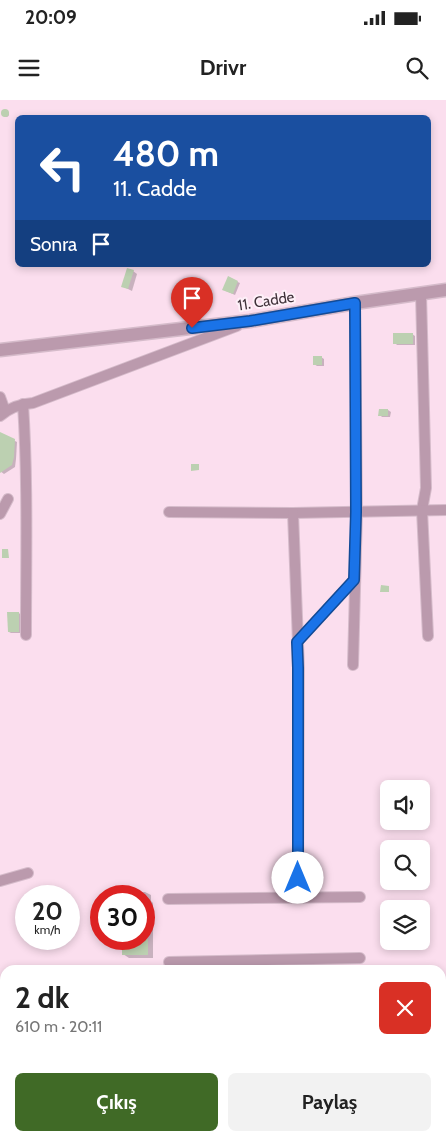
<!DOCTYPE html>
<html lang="tr">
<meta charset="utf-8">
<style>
:root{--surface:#fff;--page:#f2f2f2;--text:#222;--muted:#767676;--accent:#406a26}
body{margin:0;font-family:Cabin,sans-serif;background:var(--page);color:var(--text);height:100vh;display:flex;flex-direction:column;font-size:19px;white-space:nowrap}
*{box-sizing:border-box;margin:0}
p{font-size:16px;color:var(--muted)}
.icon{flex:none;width:28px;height:28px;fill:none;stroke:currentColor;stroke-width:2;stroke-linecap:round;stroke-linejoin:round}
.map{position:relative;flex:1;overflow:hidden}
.side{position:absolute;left:0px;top:865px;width:446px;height:176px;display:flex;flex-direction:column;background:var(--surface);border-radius:15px 15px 0 0;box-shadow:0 2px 8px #0003}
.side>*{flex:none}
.banner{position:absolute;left:15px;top:15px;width:416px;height:152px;border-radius:8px;box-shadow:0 2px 8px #0003;background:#1a4fa0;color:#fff;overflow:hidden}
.buttons{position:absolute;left:380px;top:680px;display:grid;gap:10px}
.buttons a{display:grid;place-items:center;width:50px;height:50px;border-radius:8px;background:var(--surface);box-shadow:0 2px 8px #0003;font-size:25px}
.speed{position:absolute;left:15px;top:785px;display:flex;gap:10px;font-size:25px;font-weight:700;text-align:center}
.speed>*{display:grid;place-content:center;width:65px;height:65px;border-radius:50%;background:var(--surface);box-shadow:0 2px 8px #0003;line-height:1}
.speed small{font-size:12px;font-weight:400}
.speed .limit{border:8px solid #d22;background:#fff;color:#111}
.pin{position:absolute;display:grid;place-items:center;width:42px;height:42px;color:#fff;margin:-51px -21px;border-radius:50% 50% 50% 0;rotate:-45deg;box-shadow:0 0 5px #0007}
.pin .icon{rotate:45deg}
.me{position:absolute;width:55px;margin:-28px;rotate:0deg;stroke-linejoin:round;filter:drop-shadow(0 0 4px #0008)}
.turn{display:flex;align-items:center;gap:18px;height:105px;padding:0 15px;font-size:22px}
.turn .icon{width:65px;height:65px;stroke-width:2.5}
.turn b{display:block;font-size:35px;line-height:42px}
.then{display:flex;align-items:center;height:48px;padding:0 15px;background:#0003;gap:10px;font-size:19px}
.round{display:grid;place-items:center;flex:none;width:52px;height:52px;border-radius:8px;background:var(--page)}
.overview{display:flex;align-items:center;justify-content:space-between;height:85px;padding:0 15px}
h1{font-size:30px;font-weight:700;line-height:38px}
.action{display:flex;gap:10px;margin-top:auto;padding:10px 15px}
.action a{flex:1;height:58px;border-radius:8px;background:var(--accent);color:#fff;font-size:20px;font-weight:700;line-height:58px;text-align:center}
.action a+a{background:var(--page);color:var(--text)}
.status{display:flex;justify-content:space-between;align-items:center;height:35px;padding:0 25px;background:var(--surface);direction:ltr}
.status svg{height:14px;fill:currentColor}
header{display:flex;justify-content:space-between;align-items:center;height:65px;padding:0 15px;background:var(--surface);font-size:22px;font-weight:700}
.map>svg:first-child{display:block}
.shadow{fill:#0003}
.building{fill:#bcd0b1}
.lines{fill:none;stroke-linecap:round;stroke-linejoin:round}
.minor-casing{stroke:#d5bbca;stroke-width:12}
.tertiary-casing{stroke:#d5bbca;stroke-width:15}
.minor{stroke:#bb9aad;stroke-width:10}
.tertiary{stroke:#bb9aad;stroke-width:12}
.route-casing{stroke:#114b97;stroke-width:12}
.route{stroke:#1a73e8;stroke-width:9}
.labels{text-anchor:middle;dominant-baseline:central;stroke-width:4;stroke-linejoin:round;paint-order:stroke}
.street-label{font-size:15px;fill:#3f3139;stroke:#fef0f8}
</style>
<div class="status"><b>20:09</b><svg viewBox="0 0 49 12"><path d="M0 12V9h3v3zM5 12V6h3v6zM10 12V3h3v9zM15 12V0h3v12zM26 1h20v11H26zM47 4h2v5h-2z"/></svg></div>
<header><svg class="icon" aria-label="menu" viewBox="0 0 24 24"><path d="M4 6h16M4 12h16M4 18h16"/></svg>Drivr<svg class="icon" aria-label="search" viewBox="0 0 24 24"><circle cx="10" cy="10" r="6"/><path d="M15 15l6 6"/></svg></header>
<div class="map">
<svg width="446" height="1041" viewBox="0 0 446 1041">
<rect width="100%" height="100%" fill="#fbdeee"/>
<!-- shadow -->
<g class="shadow">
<circle cx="6" cy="14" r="3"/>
<path d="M133,171l4,3 -5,17 -10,-5z"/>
<path d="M228,178l12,5 -5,12 -9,-4z"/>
<path d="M412,234l3,2v9h-18l-2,-2z"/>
<path d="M321,257l3,2v7h-7l-3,-2z"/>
<path d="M380,310h8l3,2 -1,5h-8l-2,-2z"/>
<path d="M0,334h1l16,8 -1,17 -1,8 -11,7 -4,-3z"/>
<path d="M19,513l2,2v18h-10l-2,-1z"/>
<path d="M123,792h22l6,3v6l2,2v55h-24l-6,-4v-15h21v-43h-21z"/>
</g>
<!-- building -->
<g class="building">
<circle cx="5" cy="13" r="4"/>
<path d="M127,168l7,2 -6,19 -7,-2z"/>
<path d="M228,176l10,5 -5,13 -11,-4z"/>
<rect x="393" y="233" width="20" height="11"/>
<rect x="313" y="256" width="9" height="9"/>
<path d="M379,309h9v7h-10z"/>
<path d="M0,332l15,7 -1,18 -2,8 -12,8z"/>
<path d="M191,364h8v6l-8,1z"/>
<path d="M2,449h6l1,9h-7z"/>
<path d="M381,485l8,1v6h-9z"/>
<path d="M7,512h12v20h-11z"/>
<rect x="122" y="839" width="26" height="16"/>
</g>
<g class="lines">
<!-- minor casing -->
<g class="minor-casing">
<g id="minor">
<path d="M421,194l5,194 -4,22 6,126"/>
<path d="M0,297l5,14"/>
<path d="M23,304c5,77 3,154 3,231"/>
<path d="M0,316c9,-8 21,-12 33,-13l204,-77"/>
<path d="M169,412l124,1 153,-3"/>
<path d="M293,413l6,156 -1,228"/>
<path d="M0,414l8,-15"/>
<path d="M297,542l57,-62"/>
<path d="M353,565l4,-154 -2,-208"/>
<path d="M0,781l28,-8"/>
<path d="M168,799l192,-2"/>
<path d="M169,862l191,-4"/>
<path d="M441,924h5"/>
<path d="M192,1036l3,5"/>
<path d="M364,1036v5"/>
<path d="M429,1036v5"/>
</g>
</g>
<!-- tertiary casing -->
<g class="tertiary-casing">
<path id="tertiary" d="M0,250l250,-29 105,-18 91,-13"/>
</g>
<!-- minor -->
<use href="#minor" class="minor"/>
<!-- tertiary -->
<use href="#tertiary" class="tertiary"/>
</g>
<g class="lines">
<!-- route casing -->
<g class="route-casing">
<path id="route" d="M192,228l58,-7 105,-18 1,209 -2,68 -57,62 1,26v210"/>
</g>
<!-- route -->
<use href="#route" class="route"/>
</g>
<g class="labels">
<!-- street labels -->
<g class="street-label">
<text transform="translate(266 201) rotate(-9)">11. Cadde</text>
</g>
</g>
</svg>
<div class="buttons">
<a><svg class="icon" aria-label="sound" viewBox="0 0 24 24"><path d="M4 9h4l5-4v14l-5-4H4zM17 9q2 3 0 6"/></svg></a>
<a><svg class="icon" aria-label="search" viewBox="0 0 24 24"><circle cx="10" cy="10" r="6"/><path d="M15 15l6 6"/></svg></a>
<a><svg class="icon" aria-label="layers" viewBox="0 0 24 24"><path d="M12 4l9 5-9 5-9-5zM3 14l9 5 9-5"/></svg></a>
</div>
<div class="speed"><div>20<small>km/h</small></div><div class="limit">30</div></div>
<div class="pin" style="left:192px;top:228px;background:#d93025"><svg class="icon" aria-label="arrive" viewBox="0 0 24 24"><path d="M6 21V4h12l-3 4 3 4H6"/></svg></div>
<svg class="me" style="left:298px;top:778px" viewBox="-20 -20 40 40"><circle r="19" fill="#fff"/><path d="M0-13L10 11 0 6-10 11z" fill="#1a73e8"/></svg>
<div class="banner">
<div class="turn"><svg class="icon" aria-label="left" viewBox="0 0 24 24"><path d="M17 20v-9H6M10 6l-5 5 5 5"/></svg><div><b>480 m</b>11. Cadde</div></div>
<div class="then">Sonra<svg class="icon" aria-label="arrive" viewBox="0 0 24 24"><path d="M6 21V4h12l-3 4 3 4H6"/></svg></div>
</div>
<section class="side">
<div class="overview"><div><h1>2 dk</h1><p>610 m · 20:11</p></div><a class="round" style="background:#d93025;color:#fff"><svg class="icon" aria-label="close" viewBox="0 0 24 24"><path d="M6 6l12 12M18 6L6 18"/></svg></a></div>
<div class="action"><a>Çıkış</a><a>Paylaş</a></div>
</section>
</div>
